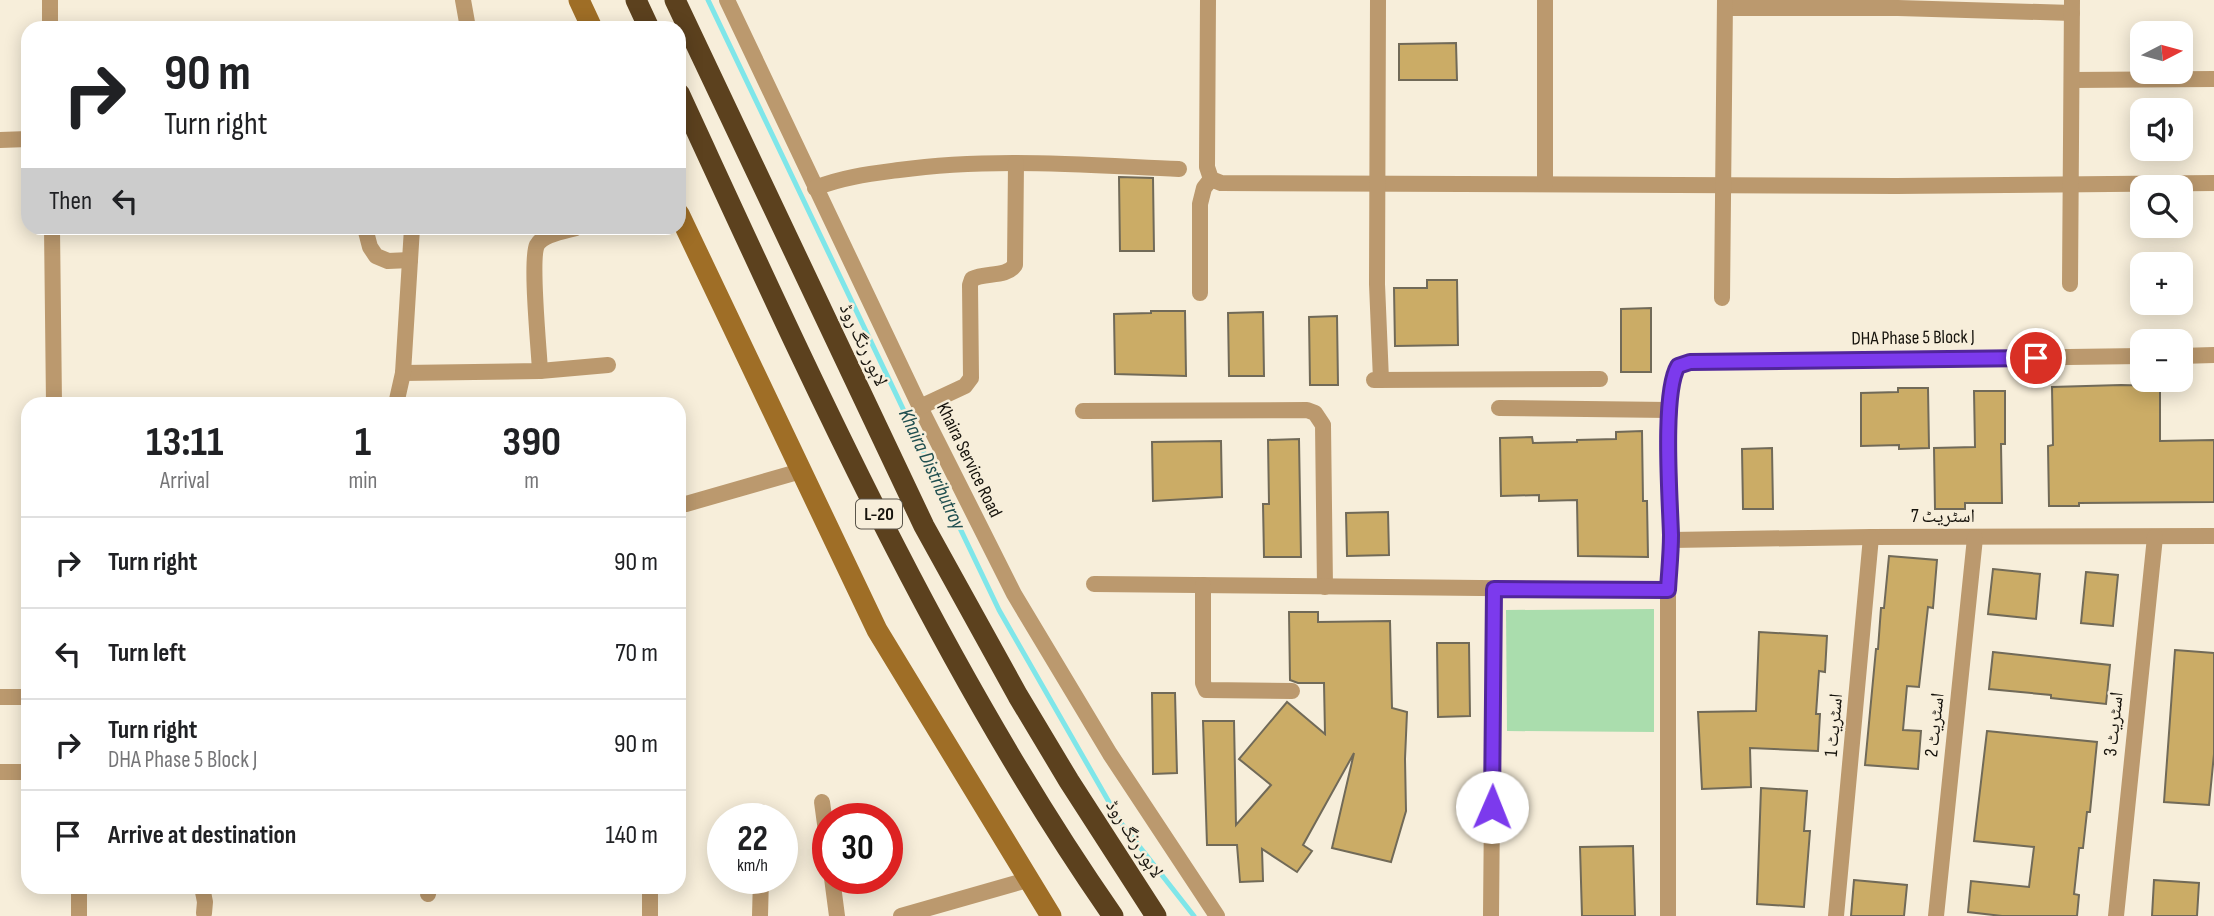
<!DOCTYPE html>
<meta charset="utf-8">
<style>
:root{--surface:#fff;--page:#f6f6f6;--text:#202124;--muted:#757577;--line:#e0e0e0}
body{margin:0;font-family:"Sofia Sans Condensed","Noto Naskh Arabic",sans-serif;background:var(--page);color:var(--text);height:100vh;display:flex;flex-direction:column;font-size:26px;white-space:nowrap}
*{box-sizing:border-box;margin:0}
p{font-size:23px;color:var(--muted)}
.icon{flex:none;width:38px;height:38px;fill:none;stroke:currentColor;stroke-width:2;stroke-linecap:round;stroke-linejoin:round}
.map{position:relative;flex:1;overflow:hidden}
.side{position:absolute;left:21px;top:397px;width:665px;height:497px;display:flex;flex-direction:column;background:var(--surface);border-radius:21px;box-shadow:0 4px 18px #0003}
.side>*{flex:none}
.hud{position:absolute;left:21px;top:21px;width:665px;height:214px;border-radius:21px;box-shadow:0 4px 18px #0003;background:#fff;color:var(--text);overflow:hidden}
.needle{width:46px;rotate:84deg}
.tools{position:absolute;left:2130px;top:21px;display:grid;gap:14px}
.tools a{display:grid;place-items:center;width:63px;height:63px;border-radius:14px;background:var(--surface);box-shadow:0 4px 18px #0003;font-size:35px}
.speed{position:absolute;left:707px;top:803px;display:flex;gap:14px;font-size:35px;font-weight:700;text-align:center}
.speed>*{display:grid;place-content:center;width:91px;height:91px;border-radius:50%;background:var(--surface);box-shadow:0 4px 18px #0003;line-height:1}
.speed small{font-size:18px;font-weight:400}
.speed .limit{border:10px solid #d22;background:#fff;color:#111}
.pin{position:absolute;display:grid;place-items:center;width:60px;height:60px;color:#fff;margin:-30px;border:4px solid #fff;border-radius:50%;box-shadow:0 2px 7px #0007}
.me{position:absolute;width:77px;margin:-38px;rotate:1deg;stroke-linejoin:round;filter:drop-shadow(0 0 5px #0008)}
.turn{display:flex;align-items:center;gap:24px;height:147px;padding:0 28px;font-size:32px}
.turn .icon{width:91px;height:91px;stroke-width:2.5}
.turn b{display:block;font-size:49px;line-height:60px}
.then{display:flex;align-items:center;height:66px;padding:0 28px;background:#0003;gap:14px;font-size:26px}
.eta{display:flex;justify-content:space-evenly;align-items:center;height:119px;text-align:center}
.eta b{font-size:42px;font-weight:700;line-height:49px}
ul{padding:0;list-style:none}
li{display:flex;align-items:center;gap:21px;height:91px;padding:0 28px;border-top:2px solid var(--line)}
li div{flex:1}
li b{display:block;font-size:26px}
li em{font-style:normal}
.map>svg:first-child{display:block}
.green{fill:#aaddad}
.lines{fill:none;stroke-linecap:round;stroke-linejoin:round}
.stream{stroke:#7fe6e9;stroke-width:5}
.building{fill:#cbac66;stroke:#716a58;stroke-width:2}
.street{stroke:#bb996e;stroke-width:16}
.secondary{stroke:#9f6e26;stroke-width:21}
.highway{stroke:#5c411e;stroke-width:21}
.route-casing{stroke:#51269a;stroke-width:18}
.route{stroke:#7c3aed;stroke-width:12}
.labels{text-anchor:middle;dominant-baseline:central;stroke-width:5;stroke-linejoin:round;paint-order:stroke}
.shield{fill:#f7eeda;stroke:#5a554a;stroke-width:2}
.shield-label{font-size:18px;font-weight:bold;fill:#16130c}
.street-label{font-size:19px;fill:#16130c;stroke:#f7eeda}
.water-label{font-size:21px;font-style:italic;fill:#1f4e4f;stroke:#f7eeda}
</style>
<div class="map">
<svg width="2214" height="916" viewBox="0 0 2214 916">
<rect width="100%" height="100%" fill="#f7eeda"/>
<!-- green -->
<path class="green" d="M1654,609v123l-147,-1 -1,-121z"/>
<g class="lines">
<!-- stream -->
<path class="stream" d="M708,0l291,610 122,213 73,93"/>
</g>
<!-- building -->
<g class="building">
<path d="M1456,43l1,37h-58v-36z"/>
<path d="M1119,177l34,1 1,73h-34z"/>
<path d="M1427,280h30l1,65 -63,1 -1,-58h33z"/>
<path d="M1651,308v64h-30v-63z"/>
<path d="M1151,311h34l1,65 -71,-2 -1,-60 37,-1z"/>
<path d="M1263,312l1,64h-35l-1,-63z"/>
<path d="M1337,316l1,69h-28l-1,-68z"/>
<path d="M2121,385l39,1v55l54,-1v62l-135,1v3h-30l-1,-60 5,-1 -1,-58z"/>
<path d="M1898,388h30l1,60 -30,1v-4l-38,1v-53l37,-1z"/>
<path d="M1974,391h31v53h-4l1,59h-37v6h-30l-1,-61 41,-1z"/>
<path d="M1642,431l1,70h4l1,56 -70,-1 -1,-56 -38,1v-6l-38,1 -1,-58 32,-1 1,6 44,-1v-2l39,-1v-7z"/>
<path d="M1299,439l2,118h-37l-1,-53h6l-1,-64z"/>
<path d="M1221,441l1,56 -69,4 -1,-59z"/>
<path d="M1772,448l1,61h-30l-1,-60z"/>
<path d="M1388,512l1,43 -42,1 -1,-43z"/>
<path d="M1889,556l48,4 -4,48 -5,-1 -9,80 -12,-1 -4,44 18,1 -3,38 -53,-4 11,-116h2l3,-41h3z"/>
<path d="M1993,569l47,5 -4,45 -48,-5z"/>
<path d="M2086,572l32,3 -5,51 -32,-3z"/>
<path d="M1289,612h29v10l72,-1 2,87 15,4 -2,47 1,52 -15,51 -59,-14 22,-95 -51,92 9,6 -15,21 -35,-23 1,32 -23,1 -3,-37h-30l-4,-124h31l2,104 35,-40 -32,-26 48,-57 38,32 -1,-51h-26l-8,-3z"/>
<path d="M1759,632l68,4 -2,36 -6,-1 -3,43h4l-2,37 -68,-3 1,39 -49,2 -4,-77 58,-1z"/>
<path d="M1437,643h32l1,73 -32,1z"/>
<path d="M2175,650l39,3v101l-5,51 -45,-3z"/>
<path d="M1993,652l117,13 -4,39 -55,-6v-3l-62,-6z"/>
<path d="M1152,693h23l2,80 -24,1z"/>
<path d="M1987,731l110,11 -7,70h-3l-4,36h-4l-5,46 5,1 -2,21h-75l-34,-4 3,-31 58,6 5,-40 -60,-6z"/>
<path d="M1761,788l46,3 -3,40h6l-6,76 -47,-3z"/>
<path d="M1633,846l2,70h-53l-2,-69z"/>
<path d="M1854,880l53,5 -3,31h-53z"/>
<path d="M2154,880l45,3 -2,33h-45z"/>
</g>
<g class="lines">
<!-- street -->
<g class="street">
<path d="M50,0v28"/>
<path d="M463,0l5,28"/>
<path d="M727,0l193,407 94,187 96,160 107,162"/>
<path d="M1208,0l-1,167 4,12 10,4 675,3 318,-3"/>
<path d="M1378,0l-1,284 4,96"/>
<path d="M1725,8h173l174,5"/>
<path d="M2072,80l142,-1"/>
<path d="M0,140l28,-1"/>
<path d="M1545,184v-184"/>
<path d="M815,188c28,-11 54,-14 84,-18 92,-13 186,-5 280,-1"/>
<path d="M52,228l2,176"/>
<path d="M365,228l5,19 6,9 12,5 22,-1"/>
<path d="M2070,284l2,-284"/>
<path d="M1200,293v-89l4,-16 7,-9"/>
<path d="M1722,298l3,-298"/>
<path d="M2180,356l34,-1"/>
<path d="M540,371c-1,-22 -10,-111 -3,-126 6,-11 28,-14 39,-17"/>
<path d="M403,373l137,-2 68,-6"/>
<path d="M1374,380l226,-1"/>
<path d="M396,404l7,-31 9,-145"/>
<path d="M920,407l45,-21 6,-8 -1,-93 2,-6c14,-7 34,-1 43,-14l1,-102"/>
<path d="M1499,408l170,2"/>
<path d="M1083,411l224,-1 8,3 8,12 2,162"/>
<path d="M679,502l7,2 115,-33"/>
<path d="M1671,540l200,-3 343,-1"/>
<path d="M1094,584l574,6"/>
<path d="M1203,585v98l3,7 86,1"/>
<path d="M0,697h28"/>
<path d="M0,772h28"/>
<path d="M822,802l6,44"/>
<path d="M761,819v-7"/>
<path d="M832,878l5,38"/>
<path d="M79,887v29"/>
<path d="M202,887l3,15 -1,11"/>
<path d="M428,894l1,-7"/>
<path d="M650,916v-29"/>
<path d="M760,916l1,-38"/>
<path d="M901,916l126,-36"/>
<path d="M1491,916l3,-327"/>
<path d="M1668,916v-326c1,-22 3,-44 3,-66 -1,-34 -8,-131 7,-158l12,-4 452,-6"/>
<path d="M1836,916l35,-379"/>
<path d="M1936,916l39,-378"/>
<path d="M2116,916l39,-379"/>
</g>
<!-- secondary -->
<g class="secondary">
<path d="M579,0l13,28"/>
<path d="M679,214l198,416 174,286"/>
</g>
<!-- highway -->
<g class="highway">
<path d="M636,0l13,28"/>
<path d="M675,0l249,526 94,170 51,85 87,135"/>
<path d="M679,93c129,279 258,570 434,823"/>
</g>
</g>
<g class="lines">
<!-- route casing -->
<g class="route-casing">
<path id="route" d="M1492,807l2,-218 174,1c1,-18 3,-37 3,-55 -1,-36 -9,-142 7,-169l12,-4 346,-4"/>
</g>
<!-- route -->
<use href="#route" class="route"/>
</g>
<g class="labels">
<!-- shield labels -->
<rect class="shield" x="856" y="499.5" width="46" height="29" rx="5"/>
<g class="shield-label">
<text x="879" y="514">L-20</text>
</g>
<!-- street labels -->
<g class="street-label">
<text transform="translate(1913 338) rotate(-1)">DHA Phase 5 Block J</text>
<text transform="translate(863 345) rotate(65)">لاہور رنگ روڈ</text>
<text transform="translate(969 460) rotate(64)">Khaira Service Road</text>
<text x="1943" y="516">اسٹریٹ 7</text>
<text transform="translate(2114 724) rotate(-84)">اسٹریٹ 3</text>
<text transform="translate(1834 725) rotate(-85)">اسٹریٹ 1</text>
<text transform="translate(1935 725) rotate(-84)">اسٹریٹ 2</text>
<text transform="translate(1134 839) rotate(57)">لاہور رنگ روڈ</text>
</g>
<!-- water labels -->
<g class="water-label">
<text transform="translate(932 469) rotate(65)">Khaira Distributroy</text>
</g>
</g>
</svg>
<div class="tools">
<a><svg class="needle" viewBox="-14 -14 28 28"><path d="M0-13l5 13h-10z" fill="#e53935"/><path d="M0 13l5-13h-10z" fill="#757577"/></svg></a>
<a><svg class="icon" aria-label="sound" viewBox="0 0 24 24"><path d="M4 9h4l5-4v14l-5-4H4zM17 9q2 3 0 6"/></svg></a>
<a><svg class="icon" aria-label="search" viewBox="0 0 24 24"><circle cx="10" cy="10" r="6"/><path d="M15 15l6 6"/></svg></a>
<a>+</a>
<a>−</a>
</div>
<div class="speed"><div>22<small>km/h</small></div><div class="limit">30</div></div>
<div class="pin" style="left:2036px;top:358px;background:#d93025"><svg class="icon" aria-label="arrive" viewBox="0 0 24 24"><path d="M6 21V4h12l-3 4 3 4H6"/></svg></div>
<svg class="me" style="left:1492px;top:807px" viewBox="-20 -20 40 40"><circle r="19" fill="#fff"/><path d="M0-13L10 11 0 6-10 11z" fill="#7c3aed"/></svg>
<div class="hud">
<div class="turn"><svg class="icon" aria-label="right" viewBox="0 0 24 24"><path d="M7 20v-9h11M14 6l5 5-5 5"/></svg><div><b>90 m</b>Turn right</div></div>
<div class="then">Then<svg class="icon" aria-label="left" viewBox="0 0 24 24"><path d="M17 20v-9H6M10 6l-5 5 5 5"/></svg></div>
</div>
<section class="side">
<div class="eta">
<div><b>13:11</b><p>Arrival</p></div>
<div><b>1</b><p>min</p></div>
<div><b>390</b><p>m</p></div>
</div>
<ul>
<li><svg class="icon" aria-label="right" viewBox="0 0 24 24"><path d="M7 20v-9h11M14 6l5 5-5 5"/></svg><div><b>Turn right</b></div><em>90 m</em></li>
<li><svg class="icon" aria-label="left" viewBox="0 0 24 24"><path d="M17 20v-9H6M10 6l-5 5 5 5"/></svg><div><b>Turn left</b></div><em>70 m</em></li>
<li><svg class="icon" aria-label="right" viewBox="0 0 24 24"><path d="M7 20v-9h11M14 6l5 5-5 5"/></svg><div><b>Turn right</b><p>DHA Phase 5 Block J</p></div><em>90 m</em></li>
<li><svg class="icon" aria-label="arrive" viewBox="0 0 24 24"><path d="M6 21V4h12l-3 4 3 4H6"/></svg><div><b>Arrive at destination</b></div><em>140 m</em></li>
</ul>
</section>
</div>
